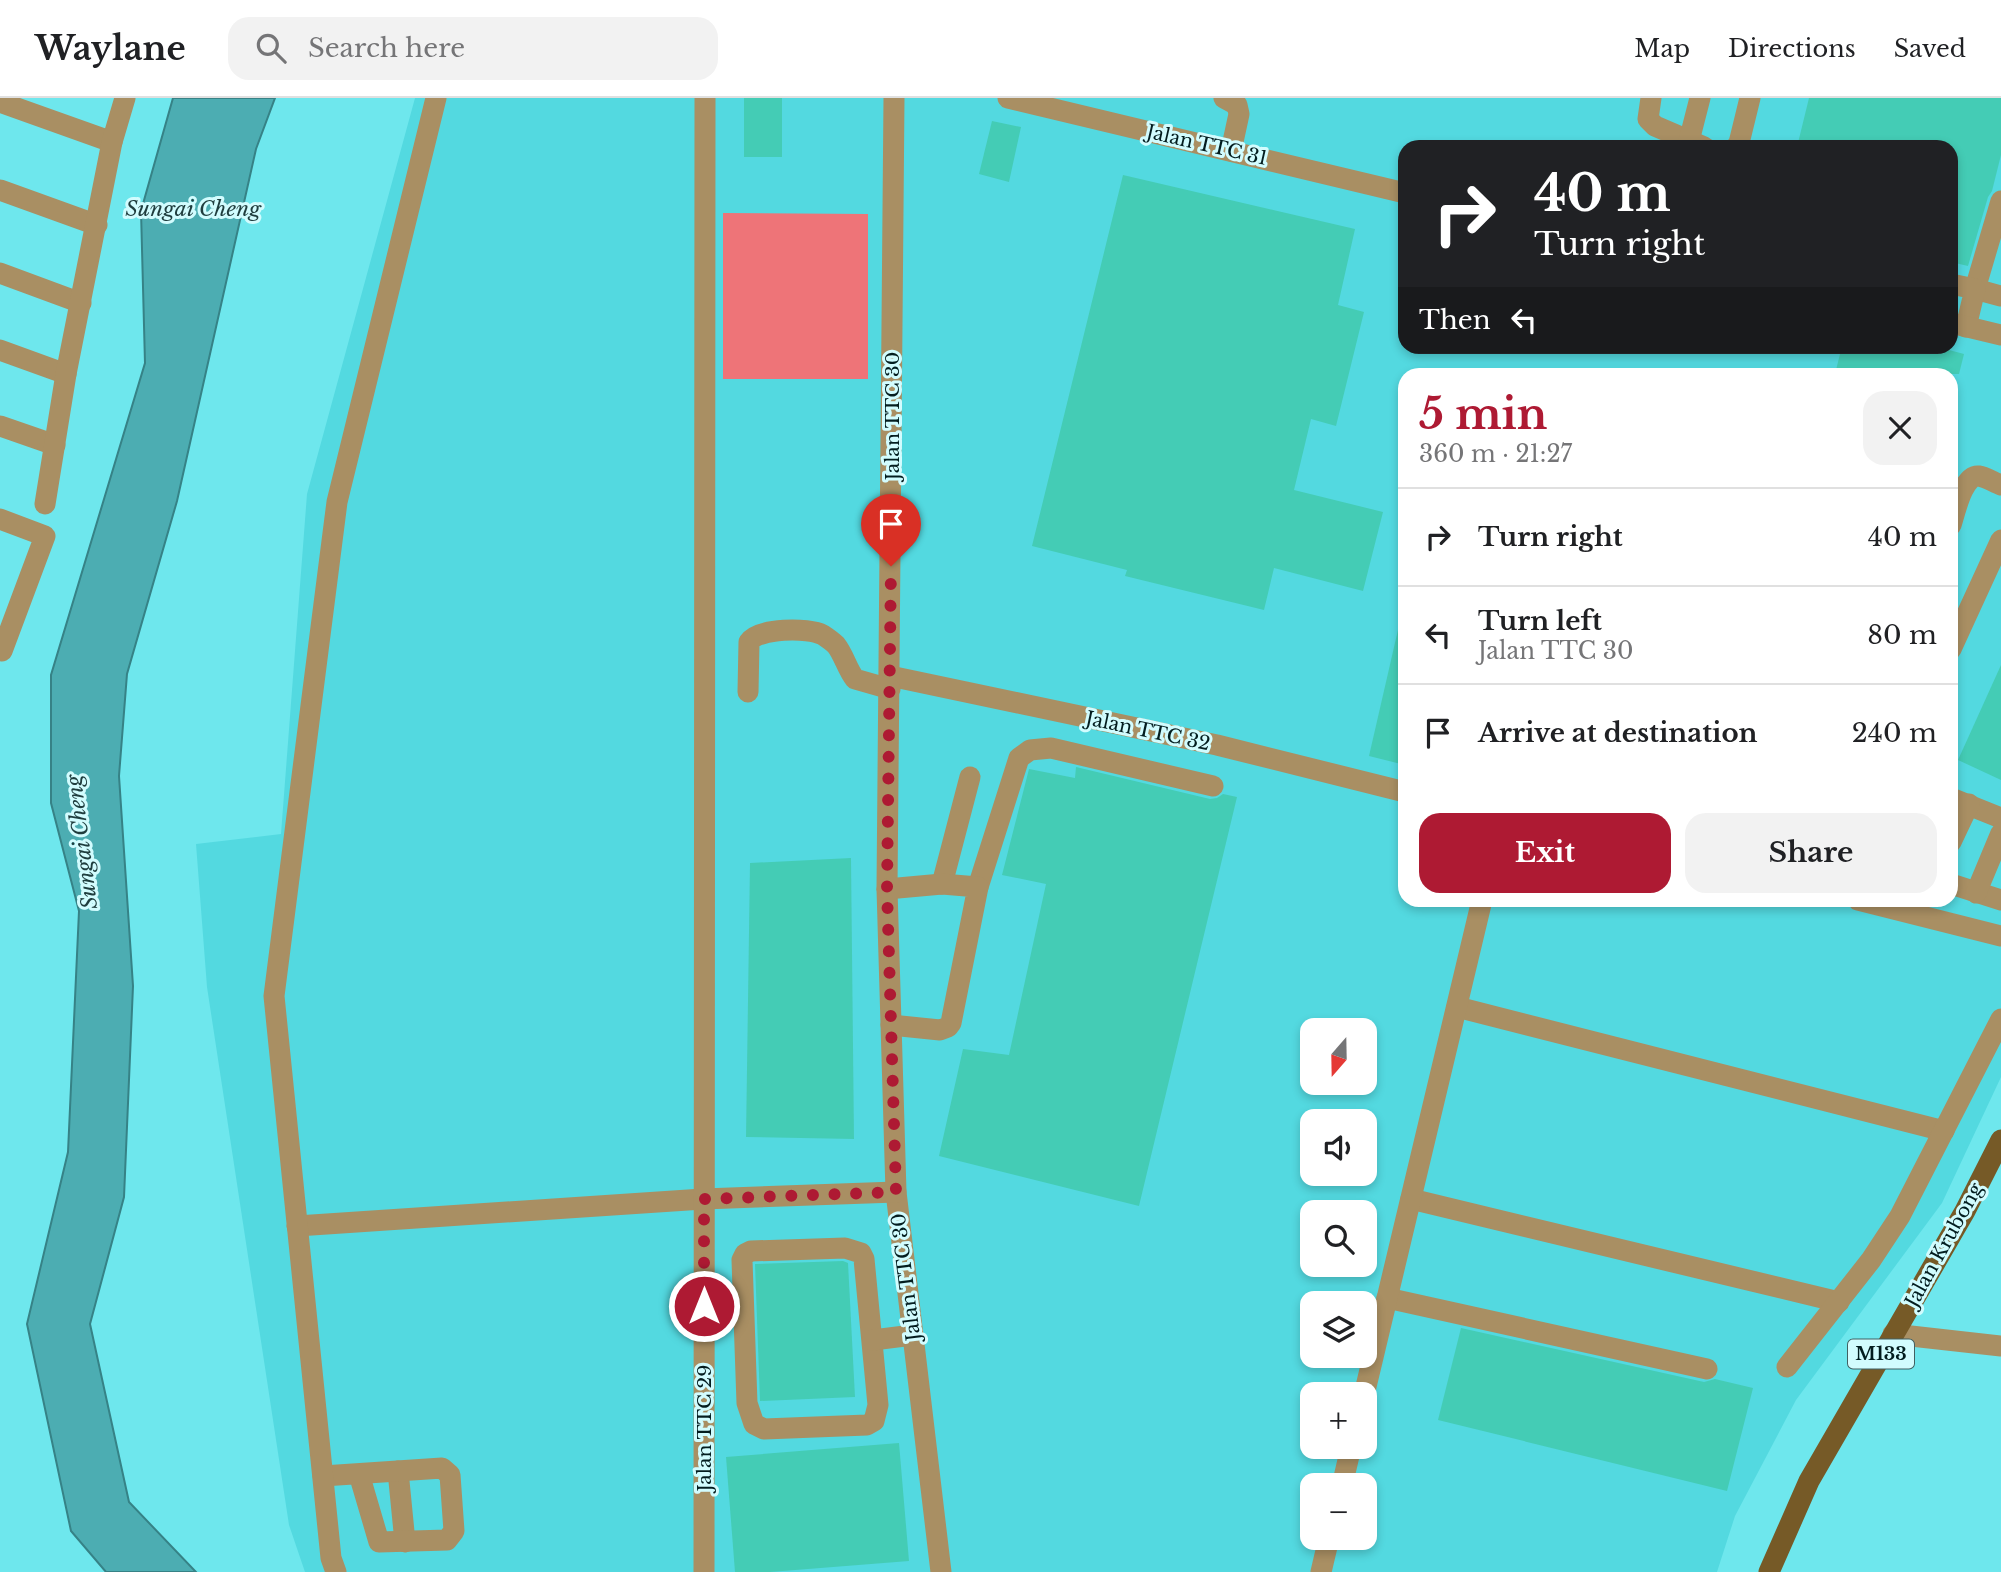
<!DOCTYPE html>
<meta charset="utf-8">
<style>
:root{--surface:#fff;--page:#f2f2f2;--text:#202124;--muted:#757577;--line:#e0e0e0;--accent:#ae1a33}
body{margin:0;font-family:"Libre Baskerville",serif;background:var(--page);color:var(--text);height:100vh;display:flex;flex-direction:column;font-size:26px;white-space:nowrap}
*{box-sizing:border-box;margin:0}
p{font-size:23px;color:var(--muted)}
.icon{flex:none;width:38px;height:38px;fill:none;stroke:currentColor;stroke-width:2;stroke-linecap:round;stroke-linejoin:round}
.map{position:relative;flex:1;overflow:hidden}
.drawer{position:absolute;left:1398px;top:270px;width:560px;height:539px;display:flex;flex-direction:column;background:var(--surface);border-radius:21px;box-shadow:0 4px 10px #0003}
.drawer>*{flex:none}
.hud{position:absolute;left:1398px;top:42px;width:560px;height:214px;border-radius:21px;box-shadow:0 4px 10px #0003;background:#202124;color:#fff;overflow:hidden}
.needle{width:46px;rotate:200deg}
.fabs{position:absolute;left:1300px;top:920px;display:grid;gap:14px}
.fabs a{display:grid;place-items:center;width:77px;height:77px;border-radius:14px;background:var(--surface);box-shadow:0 4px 10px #0003;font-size:35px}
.pin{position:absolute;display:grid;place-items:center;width:60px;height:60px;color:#fff;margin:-72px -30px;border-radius:50% 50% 50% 0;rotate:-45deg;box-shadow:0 0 7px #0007}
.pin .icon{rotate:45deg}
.me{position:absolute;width:77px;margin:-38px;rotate:0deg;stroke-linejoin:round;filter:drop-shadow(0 0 5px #0008)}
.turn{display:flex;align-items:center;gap:24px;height:147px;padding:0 21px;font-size:32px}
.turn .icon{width:91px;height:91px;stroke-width:2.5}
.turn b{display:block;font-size:49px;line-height:60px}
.then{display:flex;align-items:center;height:66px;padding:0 21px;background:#0003;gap:14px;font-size:26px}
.round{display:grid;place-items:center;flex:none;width:74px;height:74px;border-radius:21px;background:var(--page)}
.head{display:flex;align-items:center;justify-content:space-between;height:119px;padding:0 21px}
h1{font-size:42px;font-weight:800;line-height:52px;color:var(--accent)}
.primary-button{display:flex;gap:14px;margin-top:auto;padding:14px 21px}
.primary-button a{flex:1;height:80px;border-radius:21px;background:var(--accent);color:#fff;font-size:28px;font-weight:800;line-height:80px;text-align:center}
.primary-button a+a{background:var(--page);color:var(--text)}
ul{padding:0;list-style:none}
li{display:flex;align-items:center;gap:21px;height:98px;padding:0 21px;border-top:2px solid var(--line)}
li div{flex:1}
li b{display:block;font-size:26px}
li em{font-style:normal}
header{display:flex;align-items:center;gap:42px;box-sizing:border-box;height:98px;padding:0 35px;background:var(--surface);border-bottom:2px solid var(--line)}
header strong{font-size:33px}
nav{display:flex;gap:38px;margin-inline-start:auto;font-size:24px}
.search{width:490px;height:63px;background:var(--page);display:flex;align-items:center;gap:18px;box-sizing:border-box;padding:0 24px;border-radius:21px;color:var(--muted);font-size:26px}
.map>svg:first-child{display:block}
.built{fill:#53d9e0;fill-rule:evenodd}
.forest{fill:#ee7478}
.water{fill:#4cadb2;stroke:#368286;stroke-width:2}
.building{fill:#44ccb5}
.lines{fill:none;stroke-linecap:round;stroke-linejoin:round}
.minor{stroke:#a98f63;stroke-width:21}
.major{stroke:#765a27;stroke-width:21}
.route{stroke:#ae1a33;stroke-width:12;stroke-dasharray:0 21.6}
.labels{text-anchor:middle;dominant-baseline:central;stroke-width:6;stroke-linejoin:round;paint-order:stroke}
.shield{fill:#d2fcfe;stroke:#416062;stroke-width:2}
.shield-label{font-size:18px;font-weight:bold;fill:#031d1f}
.street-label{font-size:19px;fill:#031d1f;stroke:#d2fcfe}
.water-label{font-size:21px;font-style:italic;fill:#1f3d3e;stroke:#d2fcfe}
</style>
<header>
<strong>Waylane</strong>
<div class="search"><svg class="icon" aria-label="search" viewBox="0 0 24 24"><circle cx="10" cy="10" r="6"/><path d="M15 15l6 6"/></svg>Search here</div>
<nav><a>Map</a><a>Directions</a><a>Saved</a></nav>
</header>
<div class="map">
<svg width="2001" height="1474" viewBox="0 0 2001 1474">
<rect width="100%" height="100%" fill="#6ee7ed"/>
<!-- built -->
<path class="built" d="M415,0h1586v979l-59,126 -146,197 -61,116 -18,56h-1412l-16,-47 -82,-538 -11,-143 85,-10 26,-340zM1405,49h546v199h-546zM1405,276h546v526h-546zM1312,933h53v52h-53zM1312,1024h53v52h-53zM1312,1115h53v52h-53zM1312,1206h53v52h-53zM1312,1297h53v52h-53zM1312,1388h53v52h-53z"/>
<!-- forest -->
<path class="forest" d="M723,115l145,1v165h-145z"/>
<!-- water -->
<path class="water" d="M173,0h102l-19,51 -79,352 -50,173 -8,102 14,210 -9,211 -34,127 39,178 67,70h-90l-35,-41 -44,-207 41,-172 11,-241 -28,-108v-128l94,-312 -4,-152z"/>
<!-- building -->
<g class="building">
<rect x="744" y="0" width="38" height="59"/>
<path d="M1809,0h192v57l-9,36 -4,6 -20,69 -17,-4v-115h-154z"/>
<path d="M992,23l29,6 -12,55 -30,-8z"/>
<path d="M1123,77l232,54 -17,76 26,7 -28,114 -25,-7 -17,71 89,22 -20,79 -89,-23 -10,42 -139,-34 2,-6 -95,-24z"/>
<path d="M1842,248h92l30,8 -5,20h-124z"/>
<path d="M1400,523l5,1v143l-36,-9z"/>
<path d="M2001,567v115l-43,-20z"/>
<path d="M1076,669l134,32 7,-1 6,-4 14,3 -98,409 -200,-50 24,-107 46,6 37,-171 -44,-9 27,-106 46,9z"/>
<path d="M851,760l3,281 -108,-2 4,-274z"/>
<path d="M843,1163l5,2 7,134 -95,4 -5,-137z"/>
<path d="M1461,1230l243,54 11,-3 38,9 -26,103 -289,-71z"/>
<path d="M899,1345l10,118 -139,11h-35l-9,-115z"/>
</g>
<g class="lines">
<!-- minor -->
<g class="minor">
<path d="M894,0l-7,791 9,303 45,380"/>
<path d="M1008,0l397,95"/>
<path d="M1224,0l13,7 2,9 -8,37"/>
<path d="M1651,0l-3,21 7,7 49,21"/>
<path d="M0,4l112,40"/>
<path d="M1689,43l11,-43"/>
<path d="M1736,49l3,-4 11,-45"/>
<path d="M0,92l97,35"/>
<path d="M2001,103l-26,88 26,7"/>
<path d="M0,175l81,30"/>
<path d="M1951,186l24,5 -9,38"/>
<path d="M1951,225l50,12"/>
<path d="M0,252l66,24"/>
<path d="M0,328l55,19"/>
<path d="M45,406l21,-130 46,-232 13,-44"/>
<path d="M0,421l45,17 -43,115 -2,-1"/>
<path d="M1951,427c4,-12 12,-51 28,-49 7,1 16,7 22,9"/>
<path d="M1951,551l50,-109"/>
<path d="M890,578l327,69 188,47"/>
<path d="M748,594l1,-50c9,-14 59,-15 74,-7 3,2 10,7 13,10 8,10 11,24 19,34l35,10"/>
<path d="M1951,700l50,20"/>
<path d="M1951,744l18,-38"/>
<path d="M942,786l28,-107"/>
<path d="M1951,786l50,16"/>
<path d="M978,789l41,-129 11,-8 21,-2 162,38"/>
<path d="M887,791l55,-5 36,3 -27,136 -3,4 -8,3 -49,-5"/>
<path d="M1976,795l25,-60"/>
<path d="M1858,802l143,36"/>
<path d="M1457,909l487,124"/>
<path d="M1411,1101l428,103"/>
<path d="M297,1128l406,-27 193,-7"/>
<path d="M845,1150l16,5 3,6 14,146 -4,16 -7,4 -103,4 -10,-5 -7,-21 -5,-143 3,-6 6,-3z"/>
<path d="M1387,1200l320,71"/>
<path d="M1893,1236l108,12"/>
<path d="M873,1242l40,-5"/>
<path d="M1787,1269l84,-107 29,-44 101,-197"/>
<path d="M1364,1297l118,-495"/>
<path d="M398,1373l7,71"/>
<path d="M323,1378l119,-8 8,7 4,56 -7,9 -68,2 -20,-68"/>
<path d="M1342,1388l9,-39"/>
<path d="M336,1474l-5,-14 -57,-562 63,-494 99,-404"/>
<path d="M704,1474l1,-1474"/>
<path d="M1321,1474l8,-34"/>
</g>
<!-- major -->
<path class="major" d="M1769,1474l40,-91 156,-270 36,-71"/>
</g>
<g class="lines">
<!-- route -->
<path class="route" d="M704,1208v-107l192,-7 -9,-303 4,-323"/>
</g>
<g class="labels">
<!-- shield labels -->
<rect class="shield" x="1848" y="1241.5" width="66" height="29" rx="5"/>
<g class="shield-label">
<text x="1881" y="1256">M133</text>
</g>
<!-- street labels -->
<g class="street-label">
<text transform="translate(1207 47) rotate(13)">Jalan TTC 31</text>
<text transform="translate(892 318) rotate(-90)">Jalan TTC 30</text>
<text transform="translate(1148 633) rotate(12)">Jalan TTC 32</text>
<text transform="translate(1944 1147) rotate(-61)">Jalan Krubong</text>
<text transform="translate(906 1179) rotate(-97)">Jalan TTC 30</text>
<text transform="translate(704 1330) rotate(-90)">Jalan TTC 29</text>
</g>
<!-- water labels -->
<g class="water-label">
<text x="193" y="111">Sungai Cheng</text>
<text transform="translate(82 744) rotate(-97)">Sungai Cheng</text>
</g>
</g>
</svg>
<div class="fabs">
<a><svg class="needle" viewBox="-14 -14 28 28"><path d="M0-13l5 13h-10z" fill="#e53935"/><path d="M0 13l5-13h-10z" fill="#757577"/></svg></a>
<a><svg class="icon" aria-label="sound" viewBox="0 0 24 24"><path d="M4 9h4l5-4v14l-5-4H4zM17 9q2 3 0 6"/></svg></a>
<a><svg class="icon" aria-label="search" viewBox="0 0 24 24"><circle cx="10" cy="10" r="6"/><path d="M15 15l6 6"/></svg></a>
<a><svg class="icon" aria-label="layers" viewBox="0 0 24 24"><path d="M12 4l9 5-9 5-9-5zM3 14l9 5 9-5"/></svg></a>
<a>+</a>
<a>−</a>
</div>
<div class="pin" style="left:891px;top:468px;background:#d93025"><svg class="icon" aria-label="arrive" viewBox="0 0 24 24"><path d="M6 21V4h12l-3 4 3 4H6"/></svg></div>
<svg class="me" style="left:704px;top:1208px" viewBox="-20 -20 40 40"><circle r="17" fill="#ae1a33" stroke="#fff" stroke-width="3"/><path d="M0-11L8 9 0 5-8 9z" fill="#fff"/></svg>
<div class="hud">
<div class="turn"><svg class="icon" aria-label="right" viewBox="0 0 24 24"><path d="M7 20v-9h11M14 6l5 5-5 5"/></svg><div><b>40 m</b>Turn right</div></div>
<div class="then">Then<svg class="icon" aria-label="left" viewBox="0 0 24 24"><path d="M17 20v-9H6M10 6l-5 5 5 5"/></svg></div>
</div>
<section class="drawer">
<div class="head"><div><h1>5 min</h1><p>360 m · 21:27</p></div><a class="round"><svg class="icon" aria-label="close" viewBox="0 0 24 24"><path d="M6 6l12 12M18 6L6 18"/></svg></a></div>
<ul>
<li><svg class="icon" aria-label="right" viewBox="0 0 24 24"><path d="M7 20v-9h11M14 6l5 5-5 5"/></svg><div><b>Turn right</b></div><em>40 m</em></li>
<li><svg class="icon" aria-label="left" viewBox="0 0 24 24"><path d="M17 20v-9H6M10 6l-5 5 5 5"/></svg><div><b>Turn left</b><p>Jalan TTC 30</p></div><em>80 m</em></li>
<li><svg class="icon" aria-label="arrive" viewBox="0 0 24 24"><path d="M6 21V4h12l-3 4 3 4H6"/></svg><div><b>Arrive at destination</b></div><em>240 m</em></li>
</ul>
<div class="primary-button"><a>Exit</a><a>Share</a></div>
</section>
</div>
